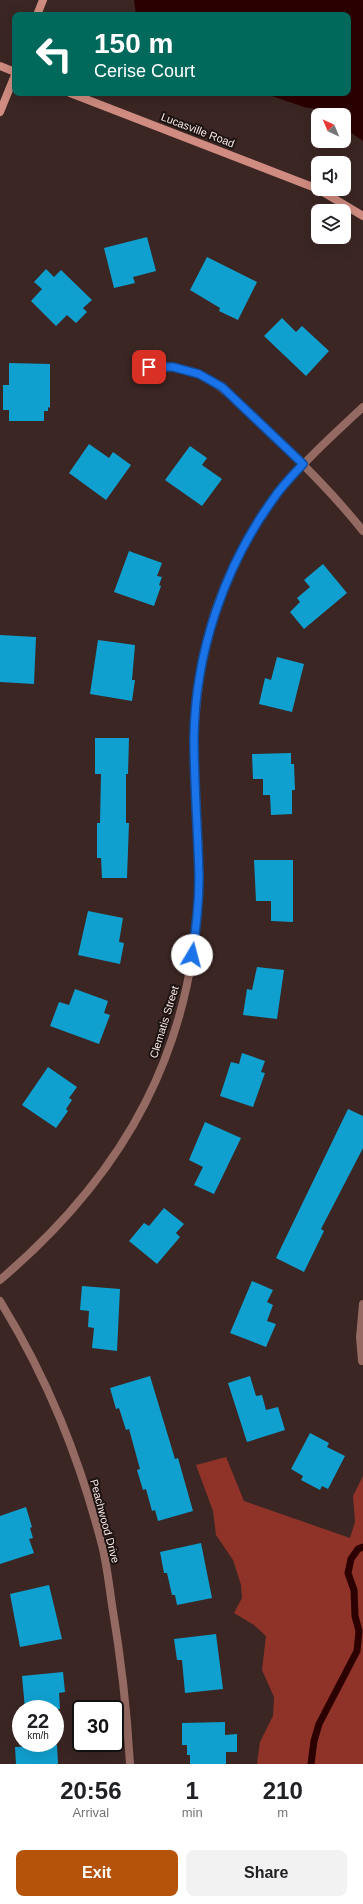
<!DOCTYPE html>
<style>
:root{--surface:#fff;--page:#f2f2f2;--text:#202124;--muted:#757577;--accent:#b45309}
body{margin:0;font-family:Arial,sans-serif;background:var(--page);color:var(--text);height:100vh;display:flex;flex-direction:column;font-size:15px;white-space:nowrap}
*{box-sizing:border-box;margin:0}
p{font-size:13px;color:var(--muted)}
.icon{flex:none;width:22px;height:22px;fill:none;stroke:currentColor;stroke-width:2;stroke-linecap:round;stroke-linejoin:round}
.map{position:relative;height:1764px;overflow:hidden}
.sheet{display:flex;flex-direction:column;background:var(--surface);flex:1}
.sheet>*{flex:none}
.banner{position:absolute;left:12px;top:12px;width:339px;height:84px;border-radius:8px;box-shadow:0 4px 16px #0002;background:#00695c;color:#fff;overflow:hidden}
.needle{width:26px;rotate:316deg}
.fabs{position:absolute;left:311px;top:108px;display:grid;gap:8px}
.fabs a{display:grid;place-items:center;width:40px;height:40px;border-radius:8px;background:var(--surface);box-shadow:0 4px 16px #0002;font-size:20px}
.speed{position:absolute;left:12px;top:1700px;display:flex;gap:8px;font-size:20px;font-weight:700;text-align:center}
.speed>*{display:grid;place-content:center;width:52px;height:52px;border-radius:50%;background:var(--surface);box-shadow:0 4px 16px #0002;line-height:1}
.speed small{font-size:10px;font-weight:400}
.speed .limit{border:2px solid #111;border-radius:6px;background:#fff;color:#111}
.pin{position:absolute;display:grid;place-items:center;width:34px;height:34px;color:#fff;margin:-17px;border-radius:8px;box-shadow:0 2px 6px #0006}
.me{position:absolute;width:44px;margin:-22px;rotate:8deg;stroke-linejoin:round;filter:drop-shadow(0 0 3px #0008)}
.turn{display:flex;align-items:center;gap:14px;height:84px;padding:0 16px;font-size:18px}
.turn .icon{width:52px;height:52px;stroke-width:2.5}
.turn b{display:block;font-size:28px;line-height:34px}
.eta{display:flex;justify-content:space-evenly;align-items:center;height:68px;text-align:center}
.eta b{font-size:24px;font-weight:700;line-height:28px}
.button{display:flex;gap:8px;margin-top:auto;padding:8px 16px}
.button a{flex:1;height:46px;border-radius:8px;background:var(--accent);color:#fff;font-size:16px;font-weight:700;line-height:46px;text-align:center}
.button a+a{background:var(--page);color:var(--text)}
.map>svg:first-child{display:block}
.forest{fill:#8f3328}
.water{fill:#2c0000}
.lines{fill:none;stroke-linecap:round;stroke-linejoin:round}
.stream{stroke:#2c0000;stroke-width:7}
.building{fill:#10a0cf}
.street{stroke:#956a62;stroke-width:8}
.secondary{stroke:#d08c80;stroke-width:8}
.route-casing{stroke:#114b97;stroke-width:10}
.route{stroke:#1a73e8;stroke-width:7}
.labels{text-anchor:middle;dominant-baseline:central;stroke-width:4;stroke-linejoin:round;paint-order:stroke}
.street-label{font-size:11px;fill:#f6e7e4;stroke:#1c1210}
</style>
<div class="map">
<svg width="363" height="1764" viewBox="0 0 363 1764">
<rect width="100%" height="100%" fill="#3b2623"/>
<!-- forest -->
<path class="forest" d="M226,1457l18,44 106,37 5,-16 -2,-26 10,-20v288h-106l3,-22 13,-26 1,-19 -12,-27 4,-34 -12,-11 -20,-12 8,-15 -1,-13 -8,-25 -17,-25 -3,-24 -17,-46z"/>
<!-- water -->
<path class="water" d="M134,0h229v141l-19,-13v-13h-17l-6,-5 -17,-3 -41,-14h85v-78h-212z"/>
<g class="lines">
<!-- stream -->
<path class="stream" d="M311,1764l3,-23 5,-17 38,-73 2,-20 -4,-15 -1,-26 -6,-17 3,-14 7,-10 5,-2"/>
</g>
<!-- building -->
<g class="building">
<path d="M147,237l9,34 -23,6 2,6 -21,5 -10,-40z"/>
<path d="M207,257l50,25 -19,38 -19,-9 1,-3 -30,-18z"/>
<path d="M46,269l8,8 7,-7 31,30 -9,8 4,4 -11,11 -9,-8 -11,11 -25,-25 11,-12 -8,-7z"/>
<path d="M282,318l14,14 6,-6 27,25 -23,25 -42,-40z"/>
<path d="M9,363l41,1v44l-2,-1v4h-4v10h-35v-11h-6v-25h6z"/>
<path d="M89,444l20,14 4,-6 18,13 -25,35 -37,-27z"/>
<path d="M190,446l17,12 -5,7 20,14 -20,27 -37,-26z"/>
<path d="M129,551l33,12 -5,13 5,1 -3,8 2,1 -7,20 -40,-14z"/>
<path d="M323,564l24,29 -43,36 -14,-17 10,-10 -3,-4 13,-11 -6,-7z"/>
<path d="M0,635l36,2 -2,47 -34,-2z"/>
<path d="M98,640l37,5 -3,35h3l-3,21 -42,-7z"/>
<path d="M277,657l27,7 -12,48 -33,-8 6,-26 6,2z"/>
<path d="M95,738h34l-1,36h-2v49h3l-2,55h-25l-1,-20h-4v-35h3l1,-49h-6z"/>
<path d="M291,753v11h3l1,26h-3v24l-21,1 -1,-20h-7v-16h-10l-1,-25z"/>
<path d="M254,860h39v62l-22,-1v-20h-15z"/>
<path d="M88,911l35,7 -4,24 5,1 -4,21 -42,-9z"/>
<path d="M257,967l27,3 -7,49 -34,-4 4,-26 5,1z"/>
<path d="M75,989l33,12 -4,12 6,2 -11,29 -49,-18 9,-24 10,3z"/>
<path d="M242,1053l23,8 -4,11 4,1 -12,34 -33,-11 11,-34 8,2z"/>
<path d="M48,1067l29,20 -8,11 3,2 -6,9 2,2 -12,17 -34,-23z"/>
<path d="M348,1109l15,7v32l-42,81 3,2 -20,41 -28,-14z"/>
<path d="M205,1122l36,16 -27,56 -20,-9 9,-18 -14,-7z"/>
<path d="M164,1208l20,16 -8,9 4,4 -23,27 -28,-23 15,-18 5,3z"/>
<path d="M252,1281l21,9 -6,12 6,3 -6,16 9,3 -10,23 -36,-14z"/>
<path d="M82,1286l38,3 -3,62 -25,-3 2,-20 -6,-1 1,-16 -9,-1z"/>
<path d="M150,1376l25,83 3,-1 15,53 -35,10 -3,-11 -3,1 -6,-22 -3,1 -6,-20 3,-1 -11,-40 -3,1 -7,-22 -3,1 -6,-21z"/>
<path d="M250,1376l6,20 6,-1 4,15 12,-3 7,23 -38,12 -19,-59z"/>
<path d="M310,1433l19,10 -2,4 18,9 -17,33 -6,-3 -2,4 -19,-10 2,-4 -12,-7z"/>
<path d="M26,1507l6,20 -2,1 3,10 -4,1 5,14 -34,11v-48z"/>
<path d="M201,1543l11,55 -35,7 -2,-10h-3l-5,-22h-3l-4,-21z"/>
<path d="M49,1585l13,54 -42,8 -10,-53z"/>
<path d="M216,1634l7,55 -38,4 -3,-33h-5l-3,-21z"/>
<path d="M63,1672l2,20 -6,1 1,16h-35l-3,-33z"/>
<path d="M225,1722v13l12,-1v18h-11v12h-36v-9h-3v-10h-5v-22z"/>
<path d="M57,1745l1,19h-42l-1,-17z"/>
</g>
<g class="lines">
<!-- street -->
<g class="street">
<path d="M149,367c17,0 36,0 51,8 25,12 44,33 64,52 35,33 69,66 99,104"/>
<path d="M0,1280c126,-107 195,-232 199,-400 1,-48 -6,-96 -5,-144 2,-36 7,-73 16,-108 11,-41 39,-99 66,-133 26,-32 57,-60 87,-88"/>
<path d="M0,1301c48,78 79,156 102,244 5,20 7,40 10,60 9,53 15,106 18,159"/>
<path d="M362,1361l-2,-24 3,-33"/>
</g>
<!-- secondary -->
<g class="secondary">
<path d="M37,15l6,-15"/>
<path d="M0,66l15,6"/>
<path d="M70,93l248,96"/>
<path d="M0,112l15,-37"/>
<path d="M318,189l45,27"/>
</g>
</g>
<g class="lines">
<!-- route casing -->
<g class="route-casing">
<path id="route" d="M149,367h24l26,7 23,13 81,77c-10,11 -21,22 -29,34 -50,68 -79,156 -80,240 0,47 4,93 5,139 0,26 -3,53 -7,78"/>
</g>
<!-- route -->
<use href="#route" class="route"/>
</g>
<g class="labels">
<!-- street labels -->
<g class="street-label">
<text transform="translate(198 130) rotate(21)">Lucasville Road</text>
<text transform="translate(164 1022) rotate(-73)">Clematis Street</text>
<text transform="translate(105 1521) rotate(75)">Peachwood Drive</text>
</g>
</g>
</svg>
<div class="fabs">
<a><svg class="needle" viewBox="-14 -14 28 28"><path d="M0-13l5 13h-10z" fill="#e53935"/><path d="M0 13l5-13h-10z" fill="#757577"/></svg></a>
<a><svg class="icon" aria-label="sound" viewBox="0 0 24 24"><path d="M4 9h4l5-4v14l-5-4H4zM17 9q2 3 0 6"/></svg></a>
<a><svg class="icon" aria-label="layers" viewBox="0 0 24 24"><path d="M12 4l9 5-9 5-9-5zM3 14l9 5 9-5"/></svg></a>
</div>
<div class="speed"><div>22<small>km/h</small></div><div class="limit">30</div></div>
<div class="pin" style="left:149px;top:367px;background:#d93025"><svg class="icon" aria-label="arrive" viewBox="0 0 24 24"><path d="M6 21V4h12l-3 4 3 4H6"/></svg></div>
<svg class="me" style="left:192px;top:955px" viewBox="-20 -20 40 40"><circle r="19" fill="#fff"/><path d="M0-13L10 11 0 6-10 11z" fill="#1a73e8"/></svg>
<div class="banner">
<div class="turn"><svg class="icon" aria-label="left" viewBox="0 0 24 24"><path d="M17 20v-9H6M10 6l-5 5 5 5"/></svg><div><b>150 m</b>Cerise Court</div></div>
</div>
</div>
<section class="sheet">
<div class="eta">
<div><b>20:56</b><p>Arrival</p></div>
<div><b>1</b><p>min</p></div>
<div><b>210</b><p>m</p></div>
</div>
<div class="button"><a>Exit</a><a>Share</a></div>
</section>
